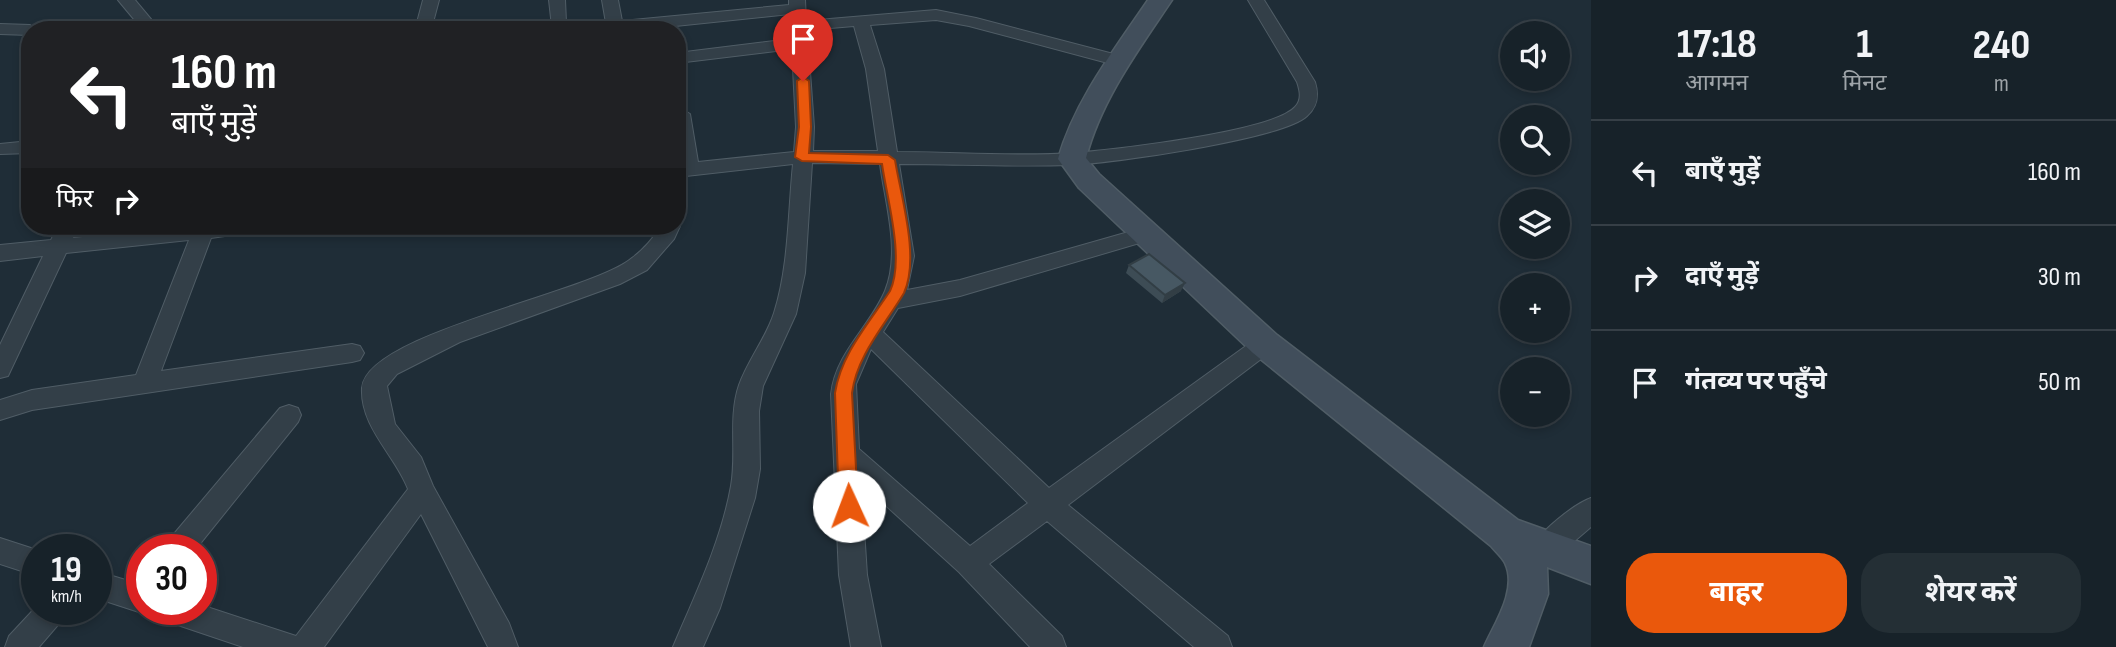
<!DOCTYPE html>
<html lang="hi">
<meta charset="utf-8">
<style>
:root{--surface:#172229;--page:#242f35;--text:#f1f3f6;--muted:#9ea4a8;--line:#363f46;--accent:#ea580c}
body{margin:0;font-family:"Sofia Sans Condensed","Noto Sans Devanagari",sans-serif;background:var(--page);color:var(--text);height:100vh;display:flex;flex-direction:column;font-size:26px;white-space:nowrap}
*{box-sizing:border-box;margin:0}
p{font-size:23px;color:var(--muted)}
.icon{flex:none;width:38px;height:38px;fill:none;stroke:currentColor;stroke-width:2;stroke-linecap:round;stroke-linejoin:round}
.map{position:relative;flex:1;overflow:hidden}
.sheet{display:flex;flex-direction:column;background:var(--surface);width:525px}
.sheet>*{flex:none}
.hud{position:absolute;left:21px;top:21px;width:665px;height:214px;border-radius:28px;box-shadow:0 4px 10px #0003,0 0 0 2px var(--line);background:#202124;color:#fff;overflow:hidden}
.buttons{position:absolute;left:1500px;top:21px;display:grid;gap:14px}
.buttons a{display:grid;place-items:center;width:70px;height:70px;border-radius:50%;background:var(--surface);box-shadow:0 4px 10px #0003,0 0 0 2px var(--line);font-size:35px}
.speed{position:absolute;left:21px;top:534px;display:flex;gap:14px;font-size:35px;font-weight:700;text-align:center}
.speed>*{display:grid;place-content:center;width:91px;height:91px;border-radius:50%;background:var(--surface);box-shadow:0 4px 10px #0003,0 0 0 2px var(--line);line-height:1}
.speed small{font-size:18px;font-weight:400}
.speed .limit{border:10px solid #d22;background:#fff;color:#111}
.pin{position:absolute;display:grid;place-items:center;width:60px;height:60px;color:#fff;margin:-72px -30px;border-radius:50% 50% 50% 0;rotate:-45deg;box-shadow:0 0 7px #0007}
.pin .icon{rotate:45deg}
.me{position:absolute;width:77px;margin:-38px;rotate:358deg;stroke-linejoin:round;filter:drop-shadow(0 0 5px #0008)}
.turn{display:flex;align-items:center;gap:24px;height:147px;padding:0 35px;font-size:32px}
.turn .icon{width:91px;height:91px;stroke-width:2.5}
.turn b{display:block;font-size:49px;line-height:60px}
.then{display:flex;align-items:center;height:66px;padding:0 35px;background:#0003;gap:14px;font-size:26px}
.eta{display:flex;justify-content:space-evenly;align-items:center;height:119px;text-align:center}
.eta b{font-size:42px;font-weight:700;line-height:49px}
.button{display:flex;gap:14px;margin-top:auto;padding:14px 35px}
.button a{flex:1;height:80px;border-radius:28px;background:var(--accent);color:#fff;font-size:28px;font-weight:700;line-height:80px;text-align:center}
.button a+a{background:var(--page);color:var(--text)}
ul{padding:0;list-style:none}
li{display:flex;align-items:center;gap:21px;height:105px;padding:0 35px;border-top:2px solid var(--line)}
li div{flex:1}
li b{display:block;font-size:26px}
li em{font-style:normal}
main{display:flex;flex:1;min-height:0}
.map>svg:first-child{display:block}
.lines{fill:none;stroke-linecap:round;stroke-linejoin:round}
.street-casing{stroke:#505d66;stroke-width:2}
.secondary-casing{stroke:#505d66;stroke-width:3}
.street{fill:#333f48;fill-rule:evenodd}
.secondary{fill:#414e5b;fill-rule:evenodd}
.wall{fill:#3d4c55}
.shaded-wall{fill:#323e45}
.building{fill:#475863;stroke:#323e45;stroke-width:2}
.route{fill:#ea580c;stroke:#983908;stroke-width:2}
</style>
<main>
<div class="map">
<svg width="1591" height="647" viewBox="0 0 1591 647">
<rect width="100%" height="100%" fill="#1f2d37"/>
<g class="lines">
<!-- street casing -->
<g class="street-casing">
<g id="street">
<path d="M118,0h17l25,30h-17z"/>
<path d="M423,0h16l-8,30h-16z"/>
<path d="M549,0h16l1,22 8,8 -22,-3z"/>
<path d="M602,0h16l4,21 167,-16v-5h16l1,21 130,-11 40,8 149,39 3,4 -3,4 -6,1 -150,-40 -33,-6 -66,5 14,44 13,83c58,0 118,5 176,1 38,-3 200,-21 222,-46 7,-7 5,-16 2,-25l-49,-82h16l51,82c4,13 3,24 -8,34 -24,23 -198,48 -238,49 -56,2 -113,-1 -170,-1l15,92 -7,34 53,-10 186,-53 7,2 3,5 -3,5 -193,57 -62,12 -15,24 166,156 208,-150 8,-3 8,3 4,6 -4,6 -205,155 160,131 4,11h-38l-147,-126 -58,43 73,72 4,11h-36l-71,-75 -98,-89 6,92 14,72h-30l-12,-72 -8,-181c5,-42 38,-66 54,-103 16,-39 0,-88 -5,-127l-68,-1 -7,110 -9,41 -33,72 -4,25 1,58 -5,29 -35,110 -17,39h-30c22,-52 48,-105 58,-161 6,-33 -3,-69 8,-101 9,-25 27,-47 35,-72 15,-47 14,-100 19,-149l-116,13v-12l2,-1 -2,-58 13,8 8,48 96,-10 2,-25 -4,-78 -115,14v-10l114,-14 -1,-25 -153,16h-60l8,-5 21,-2zM854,26l12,43 12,82h-65l1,-24 -7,-97zM871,349l157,154 -58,43 -111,-97 -3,-65z"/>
<path d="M0,24l30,1 8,5h-8v5l-30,-1z"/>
<path d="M30,141v12l-30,1v-10z"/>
<path d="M677,221l3,5 -6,13 -27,31 -27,14 -160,58 -63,32 -10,12 8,38 26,33 12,29 76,137 9,24h-30l-67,-133 -97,133h-81l-83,-28 -4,-10h45v-4l95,31 112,-147c-13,-34 -48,-62 -46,-101 4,-55 229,-95 270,-130 10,-7 23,-21 28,-32h17z"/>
<path d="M58,226h20l-5,12 114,-12h76l-3,5 -49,7 -50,133 191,-27 8,2 4,7 -4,7 -8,2 -320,48 -32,10v-20l32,-10 104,-15 53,-135 -123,13 -58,123 -8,2v-33l43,-89 -43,5v-16l51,-5z"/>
<path d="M289,405l9,3 3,7 -3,7 -103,128h-31l4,-9 112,-133z"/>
<path d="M1591,498v29l-35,30 -10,4 -10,-4 -4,-9c7,-16 42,-44 59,-50z"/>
<path d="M0,538l37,12v26l-37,-12z"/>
<path d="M96,571l46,14v24h10l-10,4 -46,-15z"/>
<path d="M37,606v3h30l-4,10 -24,28h-34l4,-11z"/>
</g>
</g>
<!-- secondary casing -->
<g class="secondary-casing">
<path id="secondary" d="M1148,0h24c-33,49 -71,100 -86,158l13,16 178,161 241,185 73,26v38l-44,-17 1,27 -19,53h-45c10,-23 34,-57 21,-84 -3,-6 -10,-12 -14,-17l-238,-193 -174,-165 -21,-29c17,-59 56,-109 90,-159z"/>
</g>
<!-- street -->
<use href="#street" class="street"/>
<!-- secondary -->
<use href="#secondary" class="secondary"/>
</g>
<!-- wall -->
<path class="wall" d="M1129,265l52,26 -19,12 -36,-30z"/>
<!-- shaded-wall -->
<path class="shaded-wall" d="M1185,283l-4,8 -19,12 3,-8z"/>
<!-- building -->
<path class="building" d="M1149,254l36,29 -20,12 -36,-30z"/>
<!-- route -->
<path class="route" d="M803,77l6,4 2,46 -2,26 79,2 7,5c6,37 25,98 9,133 -19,32 -47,62 -52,100l6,113 -3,6 -6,2 -7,-2 -3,-6 -4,-113c6,-39 34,-70 55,-102 15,-32 -3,-92 -8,-127l-80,-3 -7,-4 4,-30 -2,-46z"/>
</svg>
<div class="buttons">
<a><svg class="icon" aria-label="sound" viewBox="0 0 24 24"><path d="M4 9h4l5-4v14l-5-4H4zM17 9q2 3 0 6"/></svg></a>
<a><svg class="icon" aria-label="search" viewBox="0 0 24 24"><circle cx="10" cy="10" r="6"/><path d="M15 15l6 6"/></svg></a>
<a><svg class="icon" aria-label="layers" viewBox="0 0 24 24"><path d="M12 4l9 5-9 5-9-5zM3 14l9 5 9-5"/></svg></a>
<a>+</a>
<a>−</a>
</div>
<div class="speed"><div>19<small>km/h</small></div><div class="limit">30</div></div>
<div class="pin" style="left:803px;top:81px;background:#d93025"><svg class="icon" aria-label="arrive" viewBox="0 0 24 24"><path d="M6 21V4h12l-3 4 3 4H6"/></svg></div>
<svg class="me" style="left:849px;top:506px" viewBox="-20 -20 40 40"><circle r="19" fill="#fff"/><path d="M0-13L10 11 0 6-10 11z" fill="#ea580c"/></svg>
<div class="hud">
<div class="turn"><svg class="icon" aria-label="left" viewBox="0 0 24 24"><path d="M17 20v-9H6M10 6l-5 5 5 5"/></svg><div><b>160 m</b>बाएँ मुड़ें</div></div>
<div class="then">फिर<svg class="icon" aria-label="right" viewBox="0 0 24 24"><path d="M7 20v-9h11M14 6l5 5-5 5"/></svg></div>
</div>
</div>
<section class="sheet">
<div class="eta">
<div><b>17:18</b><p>आगमन</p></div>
<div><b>1</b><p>मिनट</p></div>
<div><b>240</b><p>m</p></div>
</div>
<ul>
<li><svg class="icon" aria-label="left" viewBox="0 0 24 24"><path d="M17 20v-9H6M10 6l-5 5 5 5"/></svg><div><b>बाएँ मुड़ें</b></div><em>160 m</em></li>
<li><svg class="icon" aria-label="right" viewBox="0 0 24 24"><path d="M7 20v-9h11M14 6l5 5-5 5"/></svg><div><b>दाएँ मुड़ें</b></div><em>30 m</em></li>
<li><svg class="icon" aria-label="arrive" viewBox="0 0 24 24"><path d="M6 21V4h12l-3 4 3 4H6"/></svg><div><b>गंतव्य पर पहुँचे</b></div><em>50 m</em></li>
</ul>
<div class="button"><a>बाहर</a><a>शेयर करें</a></div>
</section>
</main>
